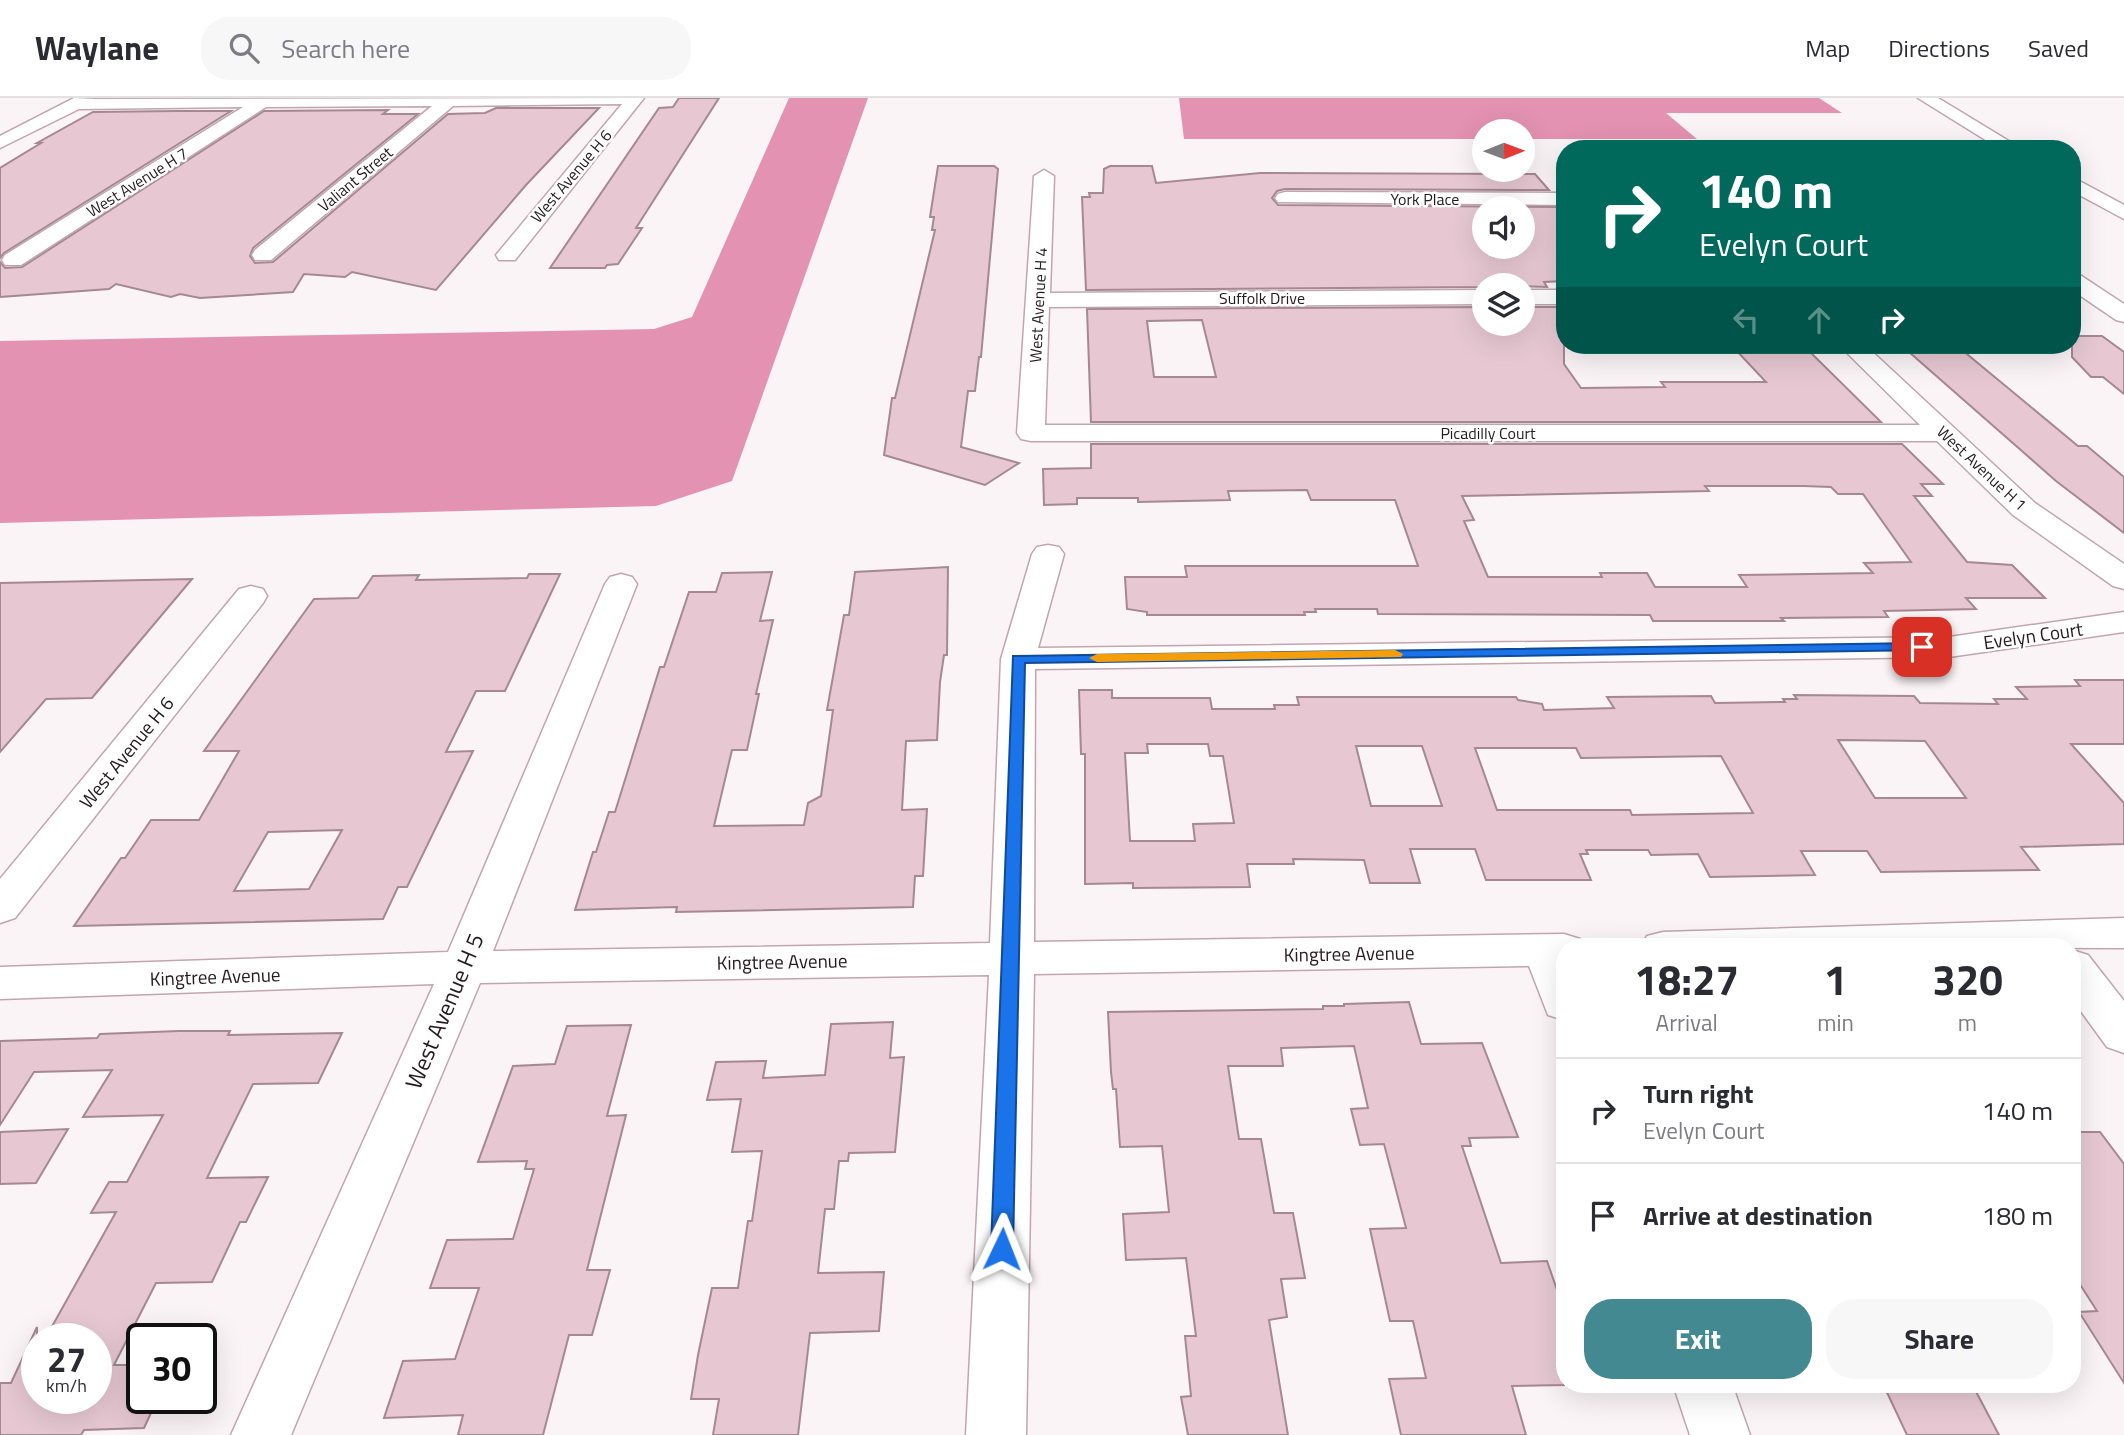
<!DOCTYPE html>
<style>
:root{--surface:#fff;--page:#f7f7f7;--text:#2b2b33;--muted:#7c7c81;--line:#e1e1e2;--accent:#428991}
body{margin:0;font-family:"Titillium Web",sans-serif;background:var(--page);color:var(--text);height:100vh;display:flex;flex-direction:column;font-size:26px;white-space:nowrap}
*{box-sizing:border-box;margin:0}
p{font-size:23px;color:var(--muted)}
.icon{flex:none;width:38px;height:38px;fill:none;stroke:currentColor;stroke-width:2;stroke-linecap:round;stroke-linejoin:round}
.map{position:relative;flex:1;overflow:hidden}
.drawer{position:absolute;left:1556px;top:840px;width:525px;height:455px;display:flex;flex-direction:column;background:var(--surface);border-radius:28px;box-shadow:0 7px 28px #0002}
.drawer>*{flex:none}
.guide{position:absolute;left:1556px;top:42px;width:525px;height:214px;border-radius:28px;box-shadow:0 7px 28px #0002;background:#00695c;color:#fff;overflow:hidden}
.needle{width:46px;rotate:89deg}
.buttons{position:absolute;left:1472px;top:21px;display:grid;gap:14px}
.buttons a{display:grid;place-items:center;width:63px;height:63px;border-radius:50%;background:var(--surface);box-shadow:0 7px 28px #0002;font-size:35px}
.speed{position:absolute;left:21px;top:1225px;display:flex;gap:14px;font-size:35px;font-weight:700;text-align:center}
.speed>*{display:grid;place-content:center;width:91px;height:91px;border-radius:50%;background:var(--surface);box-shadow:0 7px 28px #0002;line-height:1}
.speed small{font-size:18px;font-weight:400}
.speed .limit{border:4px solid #111;border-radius:10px;background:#fff;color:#111}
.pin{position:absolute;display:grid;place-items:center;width:60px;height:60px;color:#fff;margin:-30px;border-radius:14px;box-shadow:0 4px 10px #0006}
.me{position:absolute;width:77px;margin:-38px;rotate:2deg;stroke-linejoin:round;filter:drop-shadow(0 0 5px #0008)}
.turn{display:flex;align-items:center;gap:24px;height:147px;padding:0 28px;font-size:32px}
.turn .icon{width:91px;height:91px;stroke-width:2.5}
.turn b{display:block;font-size:49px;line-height:60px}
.lanes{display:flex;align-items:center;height:66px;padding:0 28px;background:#0003;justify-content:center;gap:35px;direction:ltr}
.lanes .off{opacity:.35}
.eta{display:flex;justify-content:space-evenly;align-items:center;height:119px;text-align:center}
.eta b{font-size:42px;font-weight:700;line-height:49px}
.action{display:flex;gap:14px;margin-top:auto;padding:14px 28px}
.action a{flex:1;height:80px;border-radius:28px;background:var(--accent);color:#fff;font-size:28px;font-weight:700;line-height:80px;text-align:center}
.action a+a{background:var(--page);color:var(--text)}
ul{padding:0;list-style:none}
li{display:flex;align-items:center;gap:21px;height:105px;padding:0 28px;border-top:2px solid var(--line)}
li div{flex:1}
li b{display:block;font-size:26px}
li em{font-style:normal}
header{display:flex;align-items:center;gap:42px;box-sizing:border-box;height:98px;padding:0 35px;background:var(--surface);border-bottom:2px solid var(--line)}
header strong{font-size:33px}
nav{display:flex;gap:38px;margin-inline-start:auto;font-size:24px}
.search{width:490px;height:63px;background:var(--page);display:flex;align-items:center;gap:18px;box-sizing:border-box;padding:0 24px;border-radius:28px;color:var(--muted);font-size:26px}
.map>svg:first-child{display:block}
.water{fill:#e392b1}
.building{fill:#e7c8d2;stroke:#a58892;stroke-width:2;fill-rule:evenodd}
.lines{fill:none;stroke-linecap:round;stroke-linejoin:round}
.minor-casing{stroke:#c2a5af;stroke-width:3}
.major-casing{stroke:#c2a5af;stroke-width:3}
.minor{fill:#fff;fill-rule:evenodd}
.major{fill:#fff;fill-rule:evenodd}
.route{fill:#1a73e8;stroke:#114b97;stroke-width:2}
.slow{fill:#f59e0b}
.labels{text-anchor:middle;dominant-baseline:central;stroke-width:5;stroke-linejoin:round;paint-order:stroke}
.far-street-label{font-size:16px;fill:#251a1e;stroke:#fff}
.street-label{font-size:19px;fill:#251a1e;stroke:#fff}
.near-street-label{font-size:23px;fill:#251a1e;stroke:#fff}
</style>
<header>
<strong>Waylane</strong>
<div class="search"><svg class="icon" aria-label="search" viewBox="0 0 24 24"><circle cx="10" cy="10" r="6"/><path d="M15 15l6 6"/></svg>Search here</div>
<nav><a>Map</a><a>Directions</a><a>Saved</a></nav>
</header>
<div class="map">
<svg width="2124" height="1337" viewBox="0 0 2124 1337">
<rect width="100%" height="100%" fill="#fbf4f6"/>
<!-- water -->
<g class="water">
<path d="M789,0h79l-136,383 -76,25 -656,17v-182l654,-12 38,-12z"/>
<path d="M1179,0h640l23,15h-176l31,26h-174l-1,-8h-38v8h-300z"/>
</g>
<!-- building -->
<g class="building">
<path d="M679,0h40l-83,130h6l-24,36 -11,1 -2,3h-55l109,-160 14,-1z"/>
<path d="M496,10h103l-73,77 -90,105 -84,-18 -7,5 -41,-3 -11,18 -93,6 -20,-4 -9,3 -55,-13 -7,5 -109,8v-35l5,6 17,-1 242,-156 124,-1 -5,4h35l-165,134 -3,8 5,7 18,-1 175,-148 37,-1z"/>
<path d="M177,13h54l-227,142 -4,5v-90l41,-25h-4l56,-31z"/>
<path d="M938,68h56l4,3 -17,188h-2l-4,34h-7l-7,56 58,16 -34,22 -101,-30 8,-57h3l40,-168h-3l2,-13h-4z"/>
<path d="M1110,68h42l4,17 104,-10 275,1 14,16 -264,-1 -8,2 -5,7 6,7 286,2v74l-20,1 3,5 -63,-2v2l-398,3 -4,-93h8l-1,-4h14l1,-24zM1484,110h38v39h-38z"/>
<path d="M1484,209v17h38v-17h40l2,3v54l17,24 84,-1 -4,-5h105l-31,-33h21l-4,-4h51l78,77h-790l-4,-113zM1202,222l14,57h-62l-7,-56z"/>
<path d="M2072,238h30l22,16v42l-21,-17h-12l-19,-20z"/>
<path d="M1901,247h55l122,101h9l37,31v56l-68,-52z"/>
<path d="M1091,346h811l41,40h-22l11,12h-18l53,66 45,3 33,33h-79l10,11 -92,2 4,6 -107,1 3,3h-131l-3,-6 -272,-1 -1,-5h-62l1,3h-12l1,3h-158v-3l-20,-3 -2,-32h62l-2,-11h233l-23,-66h-84l-4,-10 -79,1 2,9 -92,2v-4h-61v6l-33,1 -1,-36 48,-1zM1705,388h98l28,1 7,7h25l48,68 -47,1 9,10 -134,2 8,12h-92l-8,-14h-47l2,4h-114l-24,-56 10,-1 -12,-24 247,-5z"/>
<path d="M948,469l-1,88h-3l-4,27 -3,58 -31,1 -4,69 25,-1 -4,67h-8l-2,31 -237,5 1,-5 -102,3 18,-58h3l13,-40h6l45,-145h4l25,-75h27l6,-19 50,-1 -12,49 13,-1 -17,74h3l-12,56h-15l-18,76 90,-1 4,-22 13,-7 12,-86h-6l17,-95h5l6,-43z"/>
<path d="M529,476h31l-55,117h-29l-30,61 27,-1 -66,136h-9l-15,32 -309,7 47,-68h4l26,-38h48l40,-69h-35l110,-152 44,-1 15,-22 46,-1 -3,5 111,-2zM342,732l-33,59 -75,2 34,-59z"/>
<path d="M192,481l-100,119 -46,1 -46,53v-169z"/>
<path d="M2075,582h49v64h-53l53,59v41l-103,3 18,23 -158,2 -14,-21h-66l14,24 -105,2 -12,-23 -47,1 -3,-5h-62l2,4h-8l11,26h-105l-11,-31h-65l10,34h-50l-6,-23 -71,-1 1,5h-47l3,23 -117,1v-5l-48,1v-130h-4l-2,-64h33v8h98l2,11h63l-1,-4h25l-2,-8h219l2,3 24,4 2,6 70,-2 -7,-11 104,-1 4,7 70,-1 -2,-3h14l-3,-4 120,1 6,7 78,1 -4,-5h33l-11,-12 64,-1zM1838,642l87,1 41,57h-91zM1147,646h61l2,12h13l11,67 -41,1 2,17h-65l-5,-88h23zM1356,648h66l20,60h-71zM1475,650h101l5,10 140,-2 32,57 -121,2 -2,-5h-133z"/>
<path d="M1409,904l12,42 61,-1 36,94 -49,1 2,8h-9l39,117 46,-2 17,49v75l-52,1 14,49h-125l-12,-56 37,-1 -13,-57h-23l-20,-92 36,-1 -22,-84 -24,1 -9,-36 17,-1 -14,-62 -73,2 2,18h-55l11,73h22l13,74h19l12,65 -24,1 6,38 -18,3 19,115h-100l-7,-38 10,-1 -6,-60h11l-10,-78 -60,2 -3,-46 46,-2 -7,-66 -42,1 -4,-58h-3l-2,-17 -3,-60 215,-3v-3h21v-2z"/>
<path d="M893,924l-3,36 14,-1 -9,95 -46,1 -1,8h-9l-5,48h-9l-7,64 66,-1 -5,59 -69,2 -12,102h-85l6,-36h-28l7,-44 14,-67h26l10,-67h4l10,-70 -30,1 9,-53 -34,1 9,-38 50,-1 -3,17 62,-3 6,-51z"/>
<path d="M631,927l-24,91 19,-1 -39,155h23l-18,65h-23l-26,100h-85l5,-20 -79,3 19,-57 52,-2 24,-71h-49l17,-48 66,-1 21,-70h-9l2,-8 -49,1 35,-96 42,-2 12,-38z"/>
<path d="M179,933h51l-2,4 114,-2 -24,50 -65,1 -46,94 61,-1 -22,45h-6l-28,60 -56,1 -42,82h28v33h16l-14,30 -60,2 -3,5h-81v-52h11l26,-56v71h59v-59h-51l71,-127 -25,1 18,-31h18l36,-67 -80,2 29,-47 -78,2 -34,53v-84l97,-3 3,-4z"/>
<path d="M68,1031l-32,54 -36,1v-52z"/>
<path d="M2072,1034h28l24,32v219l-45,-71 18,-1 -25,-39z"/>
<path d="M1883,1286h89l27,51h-92z"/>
</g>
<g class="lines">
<!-- minor casing -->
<g class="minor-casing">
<g id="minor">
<path d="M74,0l21,1 549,-1 -129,162h-16l-3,-5 126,-151 -169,2 -182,154h-16l-3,-5 3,-5 177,-144 -166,1 -245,158h-16l-3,-5 3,-5 238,-148 -164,2 -79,39v-12z"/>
<path d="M1044,72l10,6 -4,117 434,-3v14l-435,3 -4,118h875l-81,-80h26l170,158 89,61v25l-11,-3 -100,-71 -76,-74h-906l-10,-2 -4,-6 17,-257z"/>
<path d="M1285,94l279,1v12l-286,-3 -3,-4 3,-4z"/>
<path d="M2072,175l8,2 44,29v18l-8,-2 -44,-30z"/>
<rect x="1522" y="192" width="42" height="14"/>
<path d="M1048,447l11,2 5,7 -26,94 911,-11 175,-25v20l-175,25 -914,12 -1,273 530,-8 16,5 4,8h-20v73l-16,-5 -19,-49 -495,8 -8,461h-60l23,-460 -509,8 -189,452h-60l203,-451 -434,15v-32l448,-15 157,-368 5,-7 11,-3 11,3 5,7 -144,367 497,-8 11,-284 31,-105 5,-7z"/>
<path d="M251,488l12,3 4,7 -4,7 -248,315 -15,5v-44l239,-290z"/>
<path d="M2124,820v30l-483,-1 6,-11 16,-4z"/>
<path d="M2072,852l16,5 36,46v52l-17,-6 -35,-48z"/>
<path d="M1673,1286h59l18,51h-60z"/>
</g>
</g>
<!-- major casing -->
<g class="major-casing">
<g id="major">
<path d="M1918,0h20l84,51h-22z"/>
<path d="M2072,79l52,28v14l-52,-28z"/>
</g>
</g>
<!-- minor -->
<use href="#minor" class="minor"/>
<!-- major -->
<use href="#major" class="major"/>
</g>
<!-- route -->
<path class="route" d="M1922,545l7,4 -2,3 -902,13 -12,586 -3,7 -8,3 -8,-3 -3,-7 22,-593z"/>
<!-- slow -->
<path class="slow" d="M1395,552l8,4 -2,3 -304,5 -8,-4 8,-4z"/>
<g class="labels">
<!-- far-street labels -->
<g class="far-street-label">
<text transform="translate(571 78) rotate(-50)">West Avenue H 6</text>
<text transform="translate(355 81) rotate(-40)">Valiant Street</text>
<text transform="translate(137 84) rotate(-32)">West Avenue H 7</text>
<text x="1425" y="101">York Place</text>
<text x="1262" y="200">Suffolk Drive</text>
<text transform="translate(1038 207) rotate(-87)">West Avenue H 4</text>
<text x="1488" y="335">Picadilly Court</text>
<text transform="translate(1982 370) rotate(43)">West Avenue H 1</text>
</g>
<!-- street labels -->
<g class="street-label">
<text transform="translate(2033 537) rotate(-8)">Evelyn Court</text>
<text transform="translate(126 654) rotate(-51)">West Avenue H 6</text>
<text transform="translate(1349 855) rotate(-1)">Kingtree Avenue</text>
<text transform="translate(782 863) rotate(-1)">Kingtree Avenue</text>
<text transform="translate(215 878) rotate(-2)">Kingtree Avenue</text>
</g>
<!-- near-street labels -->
<g class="near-street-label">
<text transform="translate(444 913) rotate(-67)">West Avenue H 5</text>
</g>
</g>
</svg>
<div class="buttons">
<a><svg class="needle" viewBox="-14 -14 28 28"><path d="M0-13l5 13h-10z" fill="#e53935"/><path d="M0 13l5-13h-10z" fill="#7c7c81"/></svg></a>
<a><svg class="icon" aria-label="sound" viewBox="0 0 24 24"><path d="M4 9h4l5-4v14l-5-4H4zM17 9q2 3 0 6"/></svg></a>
<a><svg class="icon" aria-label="layers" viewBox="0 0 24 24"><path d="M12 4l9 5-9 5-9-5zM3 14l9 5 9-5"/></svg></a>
</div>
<div class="speed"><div>27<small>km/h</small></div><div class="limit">30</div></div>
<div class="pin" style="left:1922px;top:549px;background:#d93025"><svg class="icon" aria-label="arrive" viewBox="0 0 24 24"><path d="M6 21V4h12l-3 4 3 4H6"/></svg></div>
<svg class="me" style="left:1002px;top:1151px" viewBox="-20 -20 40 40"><path d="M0-17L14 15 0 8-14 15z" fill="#1a73e8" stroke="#fff" stroke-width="4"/></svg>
<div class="guide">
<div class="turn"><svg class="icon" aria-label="right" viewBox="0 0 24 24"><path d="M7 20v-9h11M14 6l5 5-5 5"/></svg><div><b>140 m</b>Evelyn Court</div></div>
<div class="lanes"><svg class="icon off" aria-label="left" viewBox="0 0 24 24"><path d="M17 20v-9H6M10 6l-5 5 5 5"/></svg><svg class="icon off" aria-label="ahead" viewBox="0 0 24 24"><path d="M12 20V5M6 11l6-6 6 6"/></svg><svg class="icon" aria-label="right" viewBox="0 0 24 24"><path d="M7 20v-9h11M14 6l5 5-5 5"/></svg></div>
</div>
<section class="drawer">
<div class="eta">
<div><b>18:27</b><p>Arrival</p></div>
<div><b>1</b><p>min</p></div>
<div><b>320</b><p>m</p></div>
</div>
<ul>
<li><svg class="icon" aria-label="right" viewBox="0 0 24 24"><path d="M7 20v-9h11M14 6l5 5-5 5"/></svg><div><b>Turn right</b><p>Evelyn Court</p></div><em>140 m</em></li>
<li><svg class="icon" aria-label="arrive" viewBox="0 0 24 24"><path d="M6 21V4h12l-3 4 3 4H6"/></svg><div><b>Arrive at destination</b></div><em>180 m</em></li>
</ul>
<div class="action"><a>Exit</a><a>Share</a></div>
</section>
</div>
